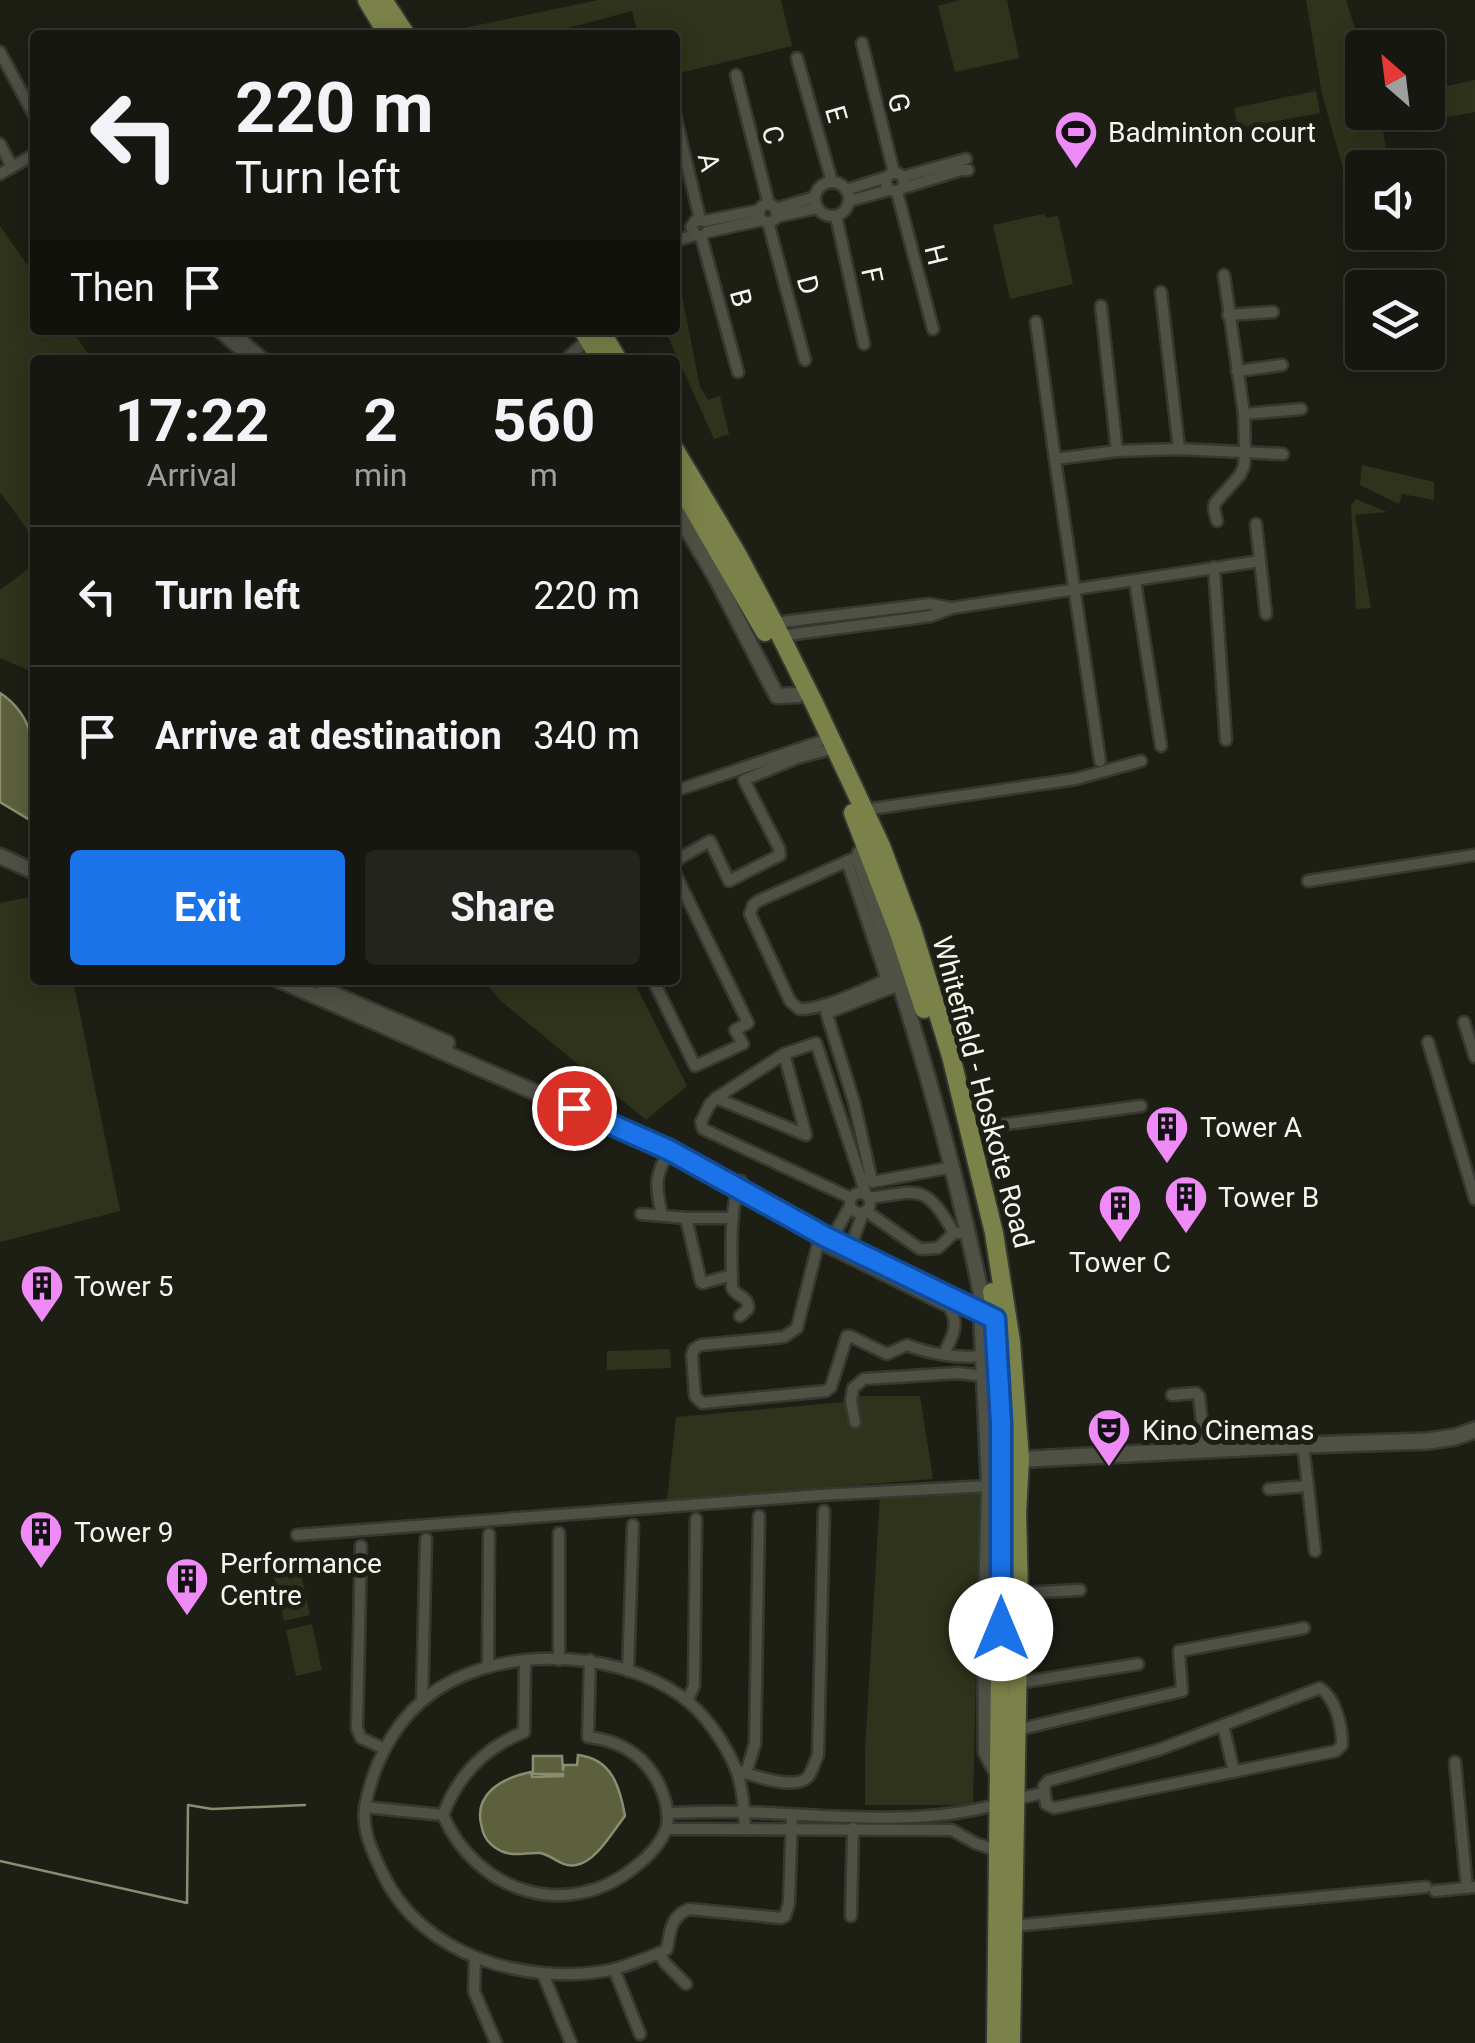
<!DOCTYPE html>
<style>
:root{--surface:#161710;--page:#23241e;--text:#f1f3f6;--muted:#9e9f9f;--line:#353630;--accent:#1a73e8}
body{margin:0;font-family:Roboto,sans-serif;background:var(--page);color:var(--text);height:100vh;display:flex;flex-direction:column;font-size:38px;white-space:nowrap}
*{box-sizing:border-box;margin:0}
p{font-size:32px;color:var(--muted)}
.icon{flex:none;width:55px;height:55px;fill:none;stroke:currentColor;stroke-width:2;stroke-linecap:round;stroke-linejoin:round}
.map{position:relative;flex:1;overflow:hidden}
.side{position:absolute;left:30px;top:355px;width:650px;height:630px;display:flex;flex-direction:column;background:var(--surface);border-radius:10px;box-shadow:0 5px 25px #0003,0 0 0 2px var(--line)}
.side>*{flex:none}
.guide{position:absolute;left:30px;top:30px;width:650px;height:305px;border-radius:10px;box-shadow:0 5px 25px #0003,0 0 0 2px var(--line);background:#161710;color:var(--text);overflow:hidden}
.needle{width:65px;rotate:332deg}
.tools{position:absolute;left:1345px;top:30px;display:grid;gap:20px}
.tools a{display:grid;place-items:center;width:100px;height:100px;border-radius:10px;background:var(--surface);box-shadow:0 5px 25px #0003,0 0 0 2px var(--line);font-size:50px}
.pin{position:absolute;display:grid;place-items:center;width:85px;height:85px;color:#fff;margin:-42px;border:5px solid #fff;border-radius:50%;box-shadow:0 2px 10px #0007}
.me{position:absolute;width:110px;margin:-55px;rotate:0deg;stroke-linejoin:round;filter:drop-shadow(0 0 8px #0008)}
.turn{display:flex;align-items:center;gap:35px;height:210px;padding:0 40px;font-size:45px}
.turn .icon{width:130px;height:130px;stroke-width:2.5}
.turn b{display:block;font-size:70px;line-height:85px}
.then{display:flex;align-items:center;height:95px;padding:0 40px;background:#0003;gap:20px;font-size:38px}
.eta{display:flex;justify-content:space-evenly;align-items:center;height:170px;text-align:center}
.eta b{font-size:60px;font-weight:700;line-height:70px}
.button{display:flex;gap:20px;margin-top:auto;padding:20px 40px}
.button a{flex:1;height:115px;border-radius:10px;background:var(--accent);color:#fff;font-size:40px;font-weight:700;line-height:115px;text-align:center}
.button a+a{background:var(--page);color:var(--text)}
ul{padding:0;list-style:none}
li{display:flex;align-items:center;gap:30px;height:140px;padding:0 40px;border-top:2px solid var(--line)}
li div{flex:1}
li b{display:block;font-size:38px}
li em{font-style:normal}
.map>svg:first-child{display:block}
.green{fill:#30331b}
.water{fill:#5c603c;stroke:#8a8d72;stroke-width:2.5}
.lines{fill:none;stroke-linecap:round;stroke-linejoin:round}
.stream{stroke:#8a8d72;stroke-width:2.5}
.minor-casing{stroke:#373831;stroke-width:15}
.tertiary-casing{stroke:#373831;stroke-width:19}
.secondary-casing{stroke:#373831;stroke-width:20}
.primary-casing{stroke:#373831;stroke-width:22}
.minor{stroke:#4f5145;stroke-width:10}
.tertiary{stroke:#4f5145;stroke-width:14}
.secondary{stroke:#4f5145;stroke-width:15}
.primary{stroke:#7b8249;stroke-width:18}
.route-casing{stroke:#114b97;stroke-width:25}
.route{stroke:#1a73e8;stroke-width:18}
.labels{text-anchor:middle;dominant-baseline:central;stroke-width:10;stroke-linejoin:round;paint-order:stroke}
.street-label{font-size:28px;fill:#f4f6ef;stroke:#1d1f15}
.poi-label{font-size:28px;fill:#f4f6ef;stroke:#1d1f15;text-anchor:start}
</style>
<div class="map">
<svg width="1475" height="2043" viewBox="0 0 1475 2043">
<rect width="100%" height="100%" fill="#1d1f15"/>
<!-- green -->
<g class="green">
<path d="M599,0h182l11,46 -117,28v-39h-37l-6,-24 -90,24 -107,-1z"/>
<path d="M959,0h48l12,58 -64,14 -17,-66z"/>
<path d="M1306,0h40l16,51v61l18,1 9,54 -27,1v64l39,1 1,6 -38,3 -42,-148z"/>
<path d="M1475,80v32l-82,15 -4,-14 39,-1v-22z"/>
<path d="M1316,91l4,22 -82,15 -4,-20z"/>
<path d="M1044,214l2,4 12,-2 15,68 -63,15 -17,-74z"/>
<path d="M0,226l35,50v54h37l20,30h-57v180l-35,-48z"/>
<path d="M675,260l25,127 8,13 12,-4 9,38 -15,5 -49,-109h10z"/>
<path d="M1362,465l72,17v18l-32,-6 -3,10 -39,-19z"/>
<path d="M1356,499l31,13 -32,3 16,93 -15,1 -5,-103z"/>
<path d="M35,564v112l-9,-7 -26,-11v-68z"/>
<path d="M35,896v84h38l47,231 -120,31v-339z"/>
<path d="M483,980h150l54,106 -41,34 -145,-119z"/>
<path d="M670,1349l1,19 -64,2v-19z"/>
<path d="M846,1396h74l13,83 -266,21 9,-83 169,-15z"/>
<path d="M980,1489l-7,316h-108v-54l15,-257z"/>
<path d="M300,1570l10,45 -26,6 -10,-46z"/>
<path d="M312,1624l10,46 -26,6 -10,-46z"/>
</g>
<!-- water -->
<g class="water">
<path d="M0,693c44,28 35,80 35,125l-5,2 -30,-18z"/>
<path d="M578,1755c34,4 42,32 47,61 -12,15 -29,46 -49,49 -15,3 -23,-10 -36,-12 -14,-1 -25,4 -39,-2 -10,-5 -17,-13 -19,-23 -10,-34 20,-50 49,-56l1,5 31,-1v-2h-30v-18h29l1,15 1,-6h13z"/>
</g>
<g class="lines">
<!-- stream -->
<path class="stream" d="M0,1861l187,42 1,-98 24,4 93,-4"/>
<!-- minor casing -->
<g class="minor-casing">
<g id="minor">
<path d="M862,43l32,130"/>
<path d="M0,52l35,65"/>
<path d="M797,58l35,124"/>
<path d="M736,75l33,130"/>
<path d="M675,115l25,104"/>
<path d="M0,144l12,23"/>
<circle cx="895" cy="182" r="9"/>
<path d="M0,174l35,-20"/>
<path d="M902,177l64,-18"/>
<circle cx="832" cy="199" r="17"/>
<path d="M903,188l58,-18h7"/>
<path d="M846,190l41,-13"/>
<path d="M897,192l36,137"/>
<path d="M849,201l40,-11"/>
<circle cx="768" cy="213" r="9"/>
<path d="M775,209l40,-12"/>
<path d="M836,216l28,128"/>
<path d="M776,217l41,-9"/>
<path d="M768,222l37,138"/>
<path d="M707,232l55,-12"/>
<path d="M695,235l-4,-8 5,-7 9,1 55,-11"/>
<path d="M701,236l37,136"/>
<path d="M675,241l20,-6 3,1"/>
<path d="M1161,292l18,157"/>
<path d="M1101,306l16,145"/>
<path d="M1228,315l45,-3"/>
<path d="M1036,322l19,137 62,-8 62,-2 104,5"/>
<path d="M217,330l35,30"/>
<path d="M231,330l34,30"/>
<path d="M565,360l24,-22"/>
<path d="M1237,371l45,-6"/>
<path d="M1244,414l57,-5"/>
<path d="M1055,459l45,302"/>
<path d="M1217,521l-3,-12 1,-6 25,-28 4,-9 1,-14 -1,-38 -20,-139"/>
<path d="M1256,524l10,90"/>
<path d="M1214,567l12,173"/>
<path d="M1135,581l26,165"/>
<path d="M774,623l156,-19 21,4"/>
<path d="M780,636l151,-20 21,-8 308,-47"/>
<path d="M675,791l144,-49"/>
<path d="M864,810l212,-31 65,-18"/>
<path d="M859,856l-101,45 -5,4 -3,9 40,87 9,8c28,1 75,-25 103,-36"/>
<path d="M675,861l35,-20 19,40 51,-26 -1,-7 -35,-68 53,-22 27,-7"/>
<path d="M847,861l43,128"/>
<path d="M1308,881l167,-26"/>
<path d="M653,980l42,86 48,-22 -8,-14 13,-7 -73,-150"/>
<path d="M824,1005l30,97 18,80 81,-15"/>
<path d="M827,1013l69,-27"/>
<path d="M1464,1022l11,35"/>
<path d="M1428,1042l47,157"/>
<path d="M716,1098l90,37 -22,-81"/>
<path d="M970,1129l171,-23"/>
<circle cx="860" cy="1203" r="10"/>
<path d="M851,1198l-148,-69 -2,-7 9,-18 6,-6 68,-44 32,-11 50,151"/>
<path d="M870,1198c52,-8 56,-13 84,35h15"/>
<path d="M866,1211l54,38 18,-1 16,-15"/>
<path d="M641,1214l45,4h47"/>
<path d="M662,1216c-7,-32 -8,-41 10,-70"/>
<path d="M686,1218l15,64 2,1 29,-8"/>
<path d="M836,1231l14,-25"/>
<path d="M853,1240l10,-27"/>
<path d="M740,1316l8,-7c1,-14 -11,-11 -16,-21 0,-30 -4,-79 9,-107"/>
<path d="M944,1353c9,-17 16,-29 5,-46l-129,-64 -2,1 -21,84 -13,9 -83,8 -7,4 -2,6 3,41 7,7 124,-12 5,-4 16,-51h3l37,18 20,-9c19,8 56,15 76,10"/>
<path d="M1172,1395l24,-2 3,3 6,55"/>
<path d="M855,1422l-4,-21 2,-13 11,-9 94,-6 26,3"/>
<path d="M1303,1445l5,41"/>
<path d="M1269,1489l39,-3 7,65"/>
<path d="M297,1535l523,-40 169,-9"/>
<path d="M361,1546l-4,182 4,10 24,11"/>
<path d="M1019,1593l61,-3"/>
<path d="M559,1660v-127"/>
<path d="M525,1661l-1,71c-40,16 -66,43 -81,83 33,77 124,107 192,52 12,-9 29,-26 32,-42 3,-16 -5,-38 -14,-51 -15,-23 -38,-34 -65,-37l2,-77"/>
<path d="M488,1667l1,-133"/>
<path d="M628,1671l5,-146"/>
<path d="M1018,1683l120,-19"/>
<path d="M1320,1688c16,11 22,37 22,57l-6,6 -282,57 -8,-4 -2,-18 4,-5 110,-31z"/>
<path d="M422,1701l4,-162"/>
<path d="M687,1701l7,-15 2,-167"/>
<path d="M1223,1725l11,47"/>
<path d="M1017,1730l165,-39 -3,-40 125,-23"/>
<path d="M1455,1762l12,126"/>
<path d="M736,1770c16,5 58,21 72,7 4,-5 7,-16 10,-22l6,-244"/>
<path d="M746,1773l9,-29 4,-228"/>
<path d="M1015,1799l29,-6"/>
<path d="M365,1807c-3,24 7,44 17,65 38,84 144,114 229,98 17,-4 34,-12 51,-18l5,-3c3,-18 4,-33 22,-40l92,9 4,-2 4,-13 3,-88"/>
<path d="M667,1813c26,-1 52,-2 77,-1 85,3 172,15 255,-8"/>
<path d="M443,1815l-78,-8c7,-39 26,-79 57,-106 65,-57 190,-54 259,-5 24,17 44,47 55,73 7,19 8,40 9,60"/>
<path d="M667,1829l285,1 23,13 23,8"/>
<path d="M1435,1891l40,-4"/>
<path d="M851,1916l2,-88"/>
<path d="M1012,1926l414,-39"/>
<path d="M659,1953l6,10 21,21"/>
<path d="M475,1958l-1,33 22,52"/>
<path d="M614,1969l26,65"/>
<path d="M543,1974l28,69"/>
</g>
</g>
<!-- tertiary casing -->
<g class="tertiary-casing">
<g id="tertiary">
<path d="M675,509l41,69 61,118 21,-1"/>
<path d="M867,848l-7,5 -1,5c49,146 94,294 124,446l-2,8 8,174 -4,150 1,116 11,21"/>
<path d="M0,856l35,16"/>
<path d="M279,980l390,171 157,86 162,78"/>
<path d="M324,990l123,53"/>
</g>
</g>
<!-- secondary casing -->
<g class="secondary-casing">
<path id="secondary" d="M1011,1460l292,-15 125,-4 27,-4 20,-7"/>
</g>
<!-- primary casing -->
<g class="primary-casing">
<g id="primary">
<path d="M367,0l21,35"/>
<path d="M383,0l23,35"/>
<path d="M583,330l18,30"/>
<path d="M600,330l18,30"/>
<path d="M675,450l61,102 38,71 40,80 67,143 31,83 39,127 43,177 17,109 9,117 -3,54 2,80 -8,450"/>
<path d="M675,477l90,155"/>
<path d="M853,813l46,120 25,76"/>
<path d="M992,1292l3,17 7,176 -6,558"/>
</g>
</g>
<!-- minor -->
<use href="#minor" class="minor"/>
<!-- tertiary -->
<use href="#tertiary" class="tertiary"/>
<!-- secondary -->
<use href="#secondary" class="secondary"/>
<!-- primary -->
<use href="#primary" class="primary"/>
</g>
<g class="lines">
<!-- route casing -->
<g class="route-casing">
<path id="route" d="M574,1108l95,42 157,87 169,82 6,104v206"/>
</g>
<!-- route -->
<use href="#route" class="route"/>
</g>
<!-- icons -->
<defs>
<g id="stadium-pin" transform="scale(2.25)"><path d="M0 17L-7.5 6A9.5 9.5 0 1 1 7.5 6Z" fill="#ef8bf6" stroke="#1d1f15"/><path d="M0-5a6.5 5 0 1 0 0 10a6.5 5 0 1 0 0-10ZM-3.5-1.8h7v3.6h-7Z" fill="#111"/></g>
<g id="building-pin" transform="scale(2.25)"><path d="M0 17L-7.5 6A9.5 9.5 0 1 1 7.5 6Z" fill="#ef8bf6" stroke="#1d1f15"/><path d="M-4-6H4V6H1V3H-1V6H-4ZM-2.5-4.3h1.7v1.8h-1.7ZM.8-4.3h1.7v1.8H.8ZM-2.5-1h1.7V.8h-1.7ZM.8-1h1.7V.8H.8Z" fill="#111"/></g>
<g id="theatre-pin" transform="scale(2.25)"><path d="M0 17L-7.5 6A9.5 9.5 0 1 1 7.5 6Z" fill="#ef8bf6" stroke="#1d1f15"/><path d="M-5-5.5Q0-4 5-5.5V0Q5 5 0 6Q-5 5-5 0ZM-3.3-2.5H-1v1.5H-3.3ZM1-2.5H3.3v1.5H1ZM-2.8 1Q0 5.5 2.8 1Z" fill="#111"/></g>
</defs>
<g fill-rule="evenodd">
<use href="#stadium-pin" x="1076" y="132"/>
<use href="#building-pin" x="1167" y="1127"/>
<use href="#building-pin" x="1186" y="1197"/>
<use href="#building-pin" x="1120" y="1206"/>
<use href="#building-pin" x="42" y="1286"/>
<use href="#theatre-pin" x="1109" y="1430"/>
<use href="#building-pin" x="41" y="1532"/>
<use href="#building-pin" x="187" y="1579"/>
</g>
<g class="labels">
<!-- street labels -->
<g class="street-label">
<text transform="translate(899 103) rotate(77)">G</text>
<text transform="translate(836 114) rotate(74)">E</text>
<text transform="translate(773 135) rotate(76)">C</text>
<text transform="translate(709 162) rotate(76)">A</text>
<text transform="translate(936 255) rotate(76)">H</text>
<text transform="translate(872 275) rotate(78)">F</text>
<text transform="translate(808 285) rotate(75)">D</text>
<text transform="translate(741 298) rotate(75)">B</text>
<text transform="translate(983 1092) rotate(75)">Whitefield - Hoskote Road</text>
</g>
<!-- poi labels -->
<g class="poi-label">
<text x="1108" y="132">Badminton court</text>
<text x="1200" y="1127">Tower A</text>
<text x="1218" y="1197">Tower B</text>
<text x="1120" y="1262" text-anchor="middle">Tower C</text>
<text x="74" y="1286">Tower 5</text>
<text x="1142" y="1430">Kino Cinemas</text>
<text x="74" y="1532">Tower 9</text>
<text x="220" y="1563">Performance<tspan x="220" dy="32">Centre</tspan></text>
</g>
</g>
</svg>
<div class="tools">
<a><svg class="needle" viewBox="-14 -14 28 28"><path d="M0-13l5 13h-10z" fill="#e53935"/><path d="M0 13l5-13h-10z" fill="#9e9f9f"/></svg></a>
<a><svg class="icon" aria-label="sound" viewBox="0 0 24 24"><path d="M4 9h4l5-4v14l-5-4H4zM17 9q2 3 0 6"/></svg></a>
<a><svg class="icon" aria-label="layers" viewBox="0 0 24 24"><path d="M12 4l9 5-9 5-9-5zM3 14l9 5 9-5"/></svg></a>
</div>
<div class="pin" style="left:574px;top:1108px;background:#d93025"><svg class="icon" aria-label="arrive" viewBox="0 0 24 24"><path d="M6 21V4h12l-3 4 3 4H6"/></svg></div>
<svg class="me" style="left:1001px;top:1629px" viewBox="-20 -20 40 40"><circle r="19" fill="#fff"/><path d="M0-13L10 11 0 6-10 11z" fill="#1a73e8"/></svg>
<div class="guide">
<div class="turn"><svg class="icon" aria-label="left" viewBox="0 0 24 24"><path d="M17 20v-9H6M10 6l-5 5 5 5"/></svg><div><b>220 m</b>Turn left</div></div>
<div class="then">Then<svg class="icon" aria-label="arrive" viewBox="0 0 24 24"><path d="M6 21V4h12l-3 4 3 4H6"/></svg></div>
</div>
<section class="side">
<div class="eta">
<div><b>17:22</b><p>Arrival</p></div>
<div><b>2</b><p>min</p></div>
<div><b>560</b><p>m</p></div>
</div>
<ul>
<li><svg class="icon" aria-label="left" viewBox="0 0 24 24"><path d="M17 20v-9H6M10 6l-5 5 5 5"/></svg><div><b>Turn left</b></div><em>220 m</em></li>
<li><svg class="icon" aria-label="arrive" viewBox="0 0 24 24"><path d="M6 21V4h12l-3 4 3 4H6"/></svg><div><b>Arrive at destination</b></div><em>340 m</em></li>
</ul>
<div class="button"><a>Exit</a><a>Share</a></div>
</section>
</div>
